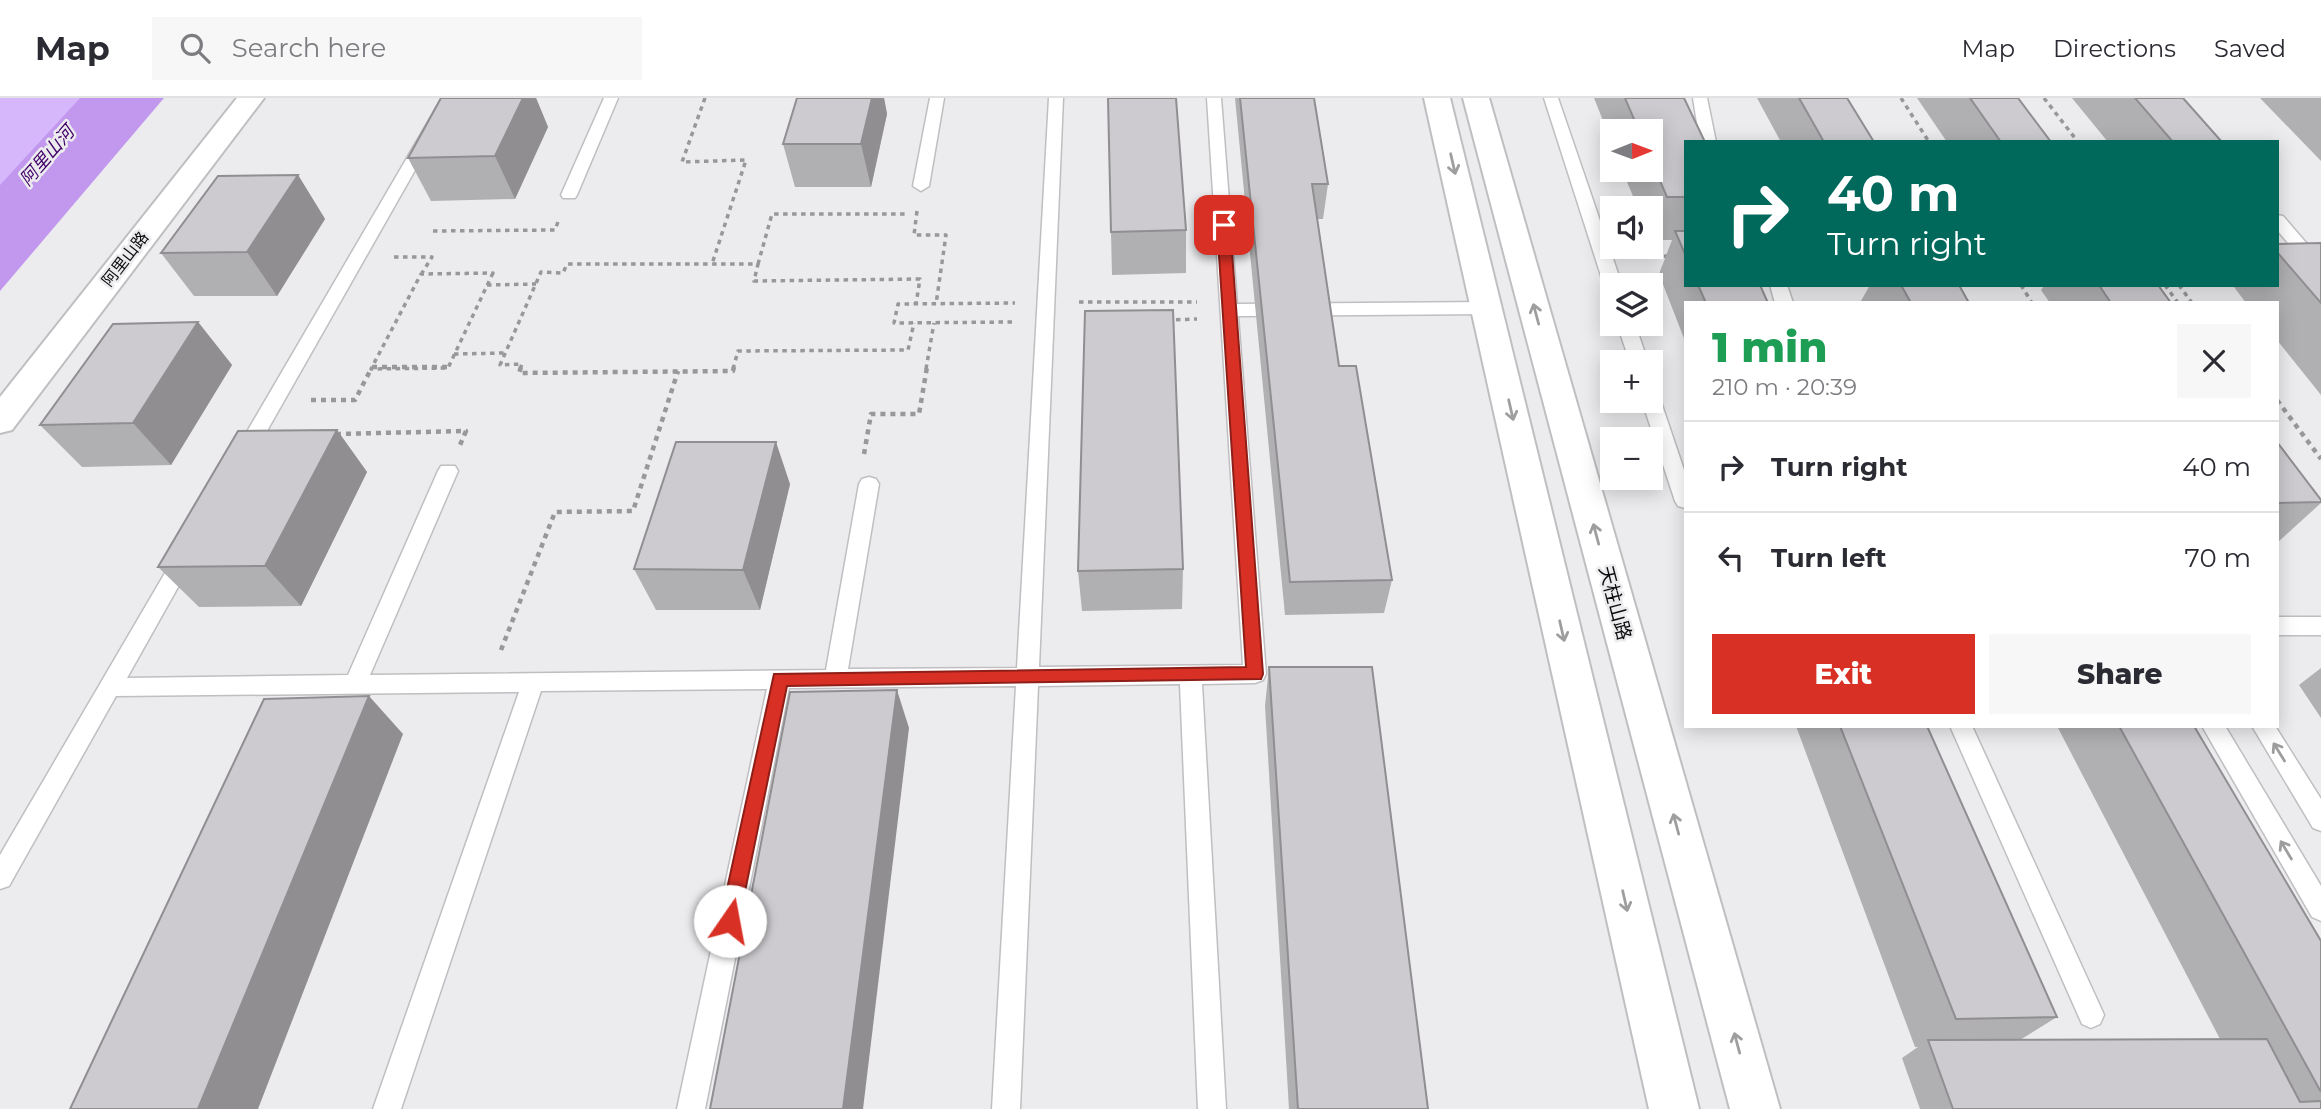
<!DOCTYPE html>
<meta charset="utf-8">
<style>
:root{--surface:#fff;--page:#f7f7f7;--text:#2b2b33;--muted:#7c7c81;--line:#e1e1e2;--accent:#d93025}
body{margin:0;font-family:Montserrat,"Noto Sans SC",sans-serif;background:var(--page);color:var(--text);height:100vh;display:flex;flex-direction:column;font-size:26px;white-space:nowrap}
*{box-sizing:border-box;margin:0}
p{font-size:23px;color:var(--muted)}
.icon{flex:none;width:38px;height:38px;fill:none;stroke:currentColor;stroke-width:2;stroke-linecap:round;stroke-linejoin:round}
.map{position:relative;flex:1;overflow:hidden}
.panel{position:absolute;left:1684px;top:203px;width:595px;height:427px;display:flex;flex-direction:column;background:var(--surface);border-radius:0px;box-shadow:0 4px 18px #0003}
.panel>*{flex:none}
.hud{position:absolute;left:1684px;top:42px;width:595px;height:147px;border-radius:0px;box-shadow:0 4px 18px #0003;background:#00695c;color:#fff;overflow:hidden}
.needle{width:46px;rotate:89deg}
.buttons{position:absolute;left:1600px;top:21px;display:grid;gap:14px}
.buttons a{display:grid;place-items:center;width:63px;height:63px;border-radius:0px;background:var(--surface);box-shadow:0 4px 18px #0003;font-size:35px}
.pin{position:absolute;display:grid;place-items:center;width:60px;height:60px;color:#fff;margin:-30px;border-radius:14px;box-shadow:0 4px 10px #0006}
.me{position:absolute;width:77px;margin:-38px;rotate:12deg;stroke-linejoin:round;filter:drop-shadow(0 0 5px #0008)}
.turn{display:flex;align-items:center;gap:24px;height:147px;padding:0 28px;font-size:32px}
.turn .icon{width:91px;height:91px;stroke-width:2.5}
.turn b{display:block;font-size:49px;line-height:60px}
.round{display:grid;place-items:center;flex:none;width:74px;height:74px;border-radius:0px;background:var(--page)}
.summary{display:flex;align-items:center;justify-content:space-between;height:119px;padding:0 28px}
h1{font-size:42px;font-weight:800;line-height:52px;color:#1e9e55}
.cta{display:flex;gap:14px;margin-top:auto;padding:14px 28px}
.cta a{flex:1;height:80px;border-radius:0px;background:var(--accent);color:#fff;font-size:28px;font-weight:800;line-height:80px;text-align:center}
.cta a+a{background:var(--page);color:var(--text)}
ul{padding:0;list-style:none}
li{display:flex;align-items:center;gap:21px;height:91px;padding:0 28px;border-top:2px solid var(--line)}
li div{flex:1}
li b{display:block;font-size:26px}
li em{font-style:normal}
header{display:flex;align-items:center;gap:42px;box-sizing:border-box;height:98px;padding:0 35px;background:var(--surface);border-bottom:2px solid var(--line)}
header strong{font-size:33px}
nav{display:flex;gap:38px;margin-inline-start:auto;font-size:24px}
.search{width:490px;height:63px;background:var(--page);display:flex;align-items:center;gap:18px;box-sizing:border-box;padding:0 24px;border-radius:0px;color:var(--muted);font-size:26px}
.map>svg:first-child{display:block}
.green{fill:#d7b7fc}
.water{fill:#c198ee}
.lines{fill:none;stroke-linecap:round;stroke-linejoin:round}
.lane-casing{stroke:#bfbec1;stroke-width:3}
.secondary-casing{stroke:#bfbec1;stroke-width:4}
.path-far1{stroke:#989799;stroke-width:3.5;stroke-dasharray:4.5 4.5;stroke-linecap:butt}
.path{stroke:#989799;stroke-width:4.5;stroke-dasharray:5 5;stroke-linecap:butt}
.lane{fill:#fff;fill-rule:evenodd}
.secondary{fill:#fff;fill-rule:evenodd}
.wall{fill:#b0afb2}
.shaded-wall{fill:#908e91}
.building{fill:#cdcbcf;stroke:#908e91;stroke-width:2}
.oneway{stroke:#9e9e9e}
.route{fill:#d93025;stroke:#8d1f18;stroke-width:2}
.labels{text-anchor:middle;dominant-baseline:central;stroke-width:5;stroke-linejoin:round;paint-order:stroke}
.far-street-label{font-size:16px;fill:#0d0c0d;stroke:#ecebee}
.far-water-label{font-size:18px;font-style:italic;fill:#41006a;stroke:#ecebee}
.street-label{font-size:19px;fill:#0d0c0d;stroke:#ecebee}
</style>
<header>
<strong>Map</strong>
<div class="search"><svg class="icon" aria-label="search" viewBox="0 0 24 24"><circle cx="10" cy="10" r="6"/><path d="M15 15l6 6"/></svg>Search here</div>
<nav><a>Map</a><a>Directions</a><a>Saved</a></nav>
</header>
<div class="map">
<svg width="2321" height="1011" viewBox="0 0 2321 1011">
<rect width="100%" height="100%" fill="#ecebee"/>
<!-- green -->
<path class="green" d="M0,0h86l-86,98z"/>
<!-- water -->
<path class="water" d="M80,0h84l-164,193v-106z"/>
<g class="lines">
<!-- lane casing -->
<g class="lane-casing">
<g id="lane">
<path d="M442,0h14l-205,361h-14l-3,-5z"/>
<path d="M604,0h14l-41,97 -2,3h-12l-2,-3z"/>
<path d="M930,0h14l-15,88 -8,5 -8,-5z"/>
<path d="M1049,0h14l-24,569 204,-2 -36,-567h14l16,206 250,-2 9,6 -9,6 -249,2 28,358 -3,6 -8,3 -53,1 24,425h-28l-18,-425 -142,2 -18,423h-28l24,-423 -227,2 -84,421h-28l90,-420 -226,2 -140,418h-28l146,-417 -403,4 -107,190 -9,3v-34l179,-306 7,-2 7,2 3,6 -69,123 221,-3 90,-204 3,-5h14l3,5 -88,204 456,-5 33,-186 3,-5 7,-2 7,2 3,5 -31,185 169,-1z"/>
<path d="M1544,0h14l64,187h-10v5l-8,-5z"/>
<path d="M1693,0h14l9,44h-16z"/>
<path d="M2277,117l6,1 38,44v16l-6,-1 -38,-45z"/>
<path d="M1770,187h17l6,18h-18z"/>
<path d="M1617,226h18l13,38h-18z"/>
<path d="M1650,292l7,1 2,5 26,77v35l-7,-2 -3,-5 -33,-100h8z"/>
<rect x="2277" y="519" width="44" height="18"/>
<path d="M1950,628h22l128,280 4,9 -4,9 -9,4 -9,-4z"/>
<path d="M2202,628h23l96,160v35l-9,-4z"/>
<path d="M2252,628h23l46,73v32l-8,-3z"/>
</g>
</g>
<!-- secondary casing -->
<g class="secondary-casing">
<g id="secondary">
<path d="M237,0h27l-252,332 -12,3v-36z"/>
<path d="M1424,0h26l249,1011h-50z"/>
<path d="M1463,0h26l291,1011h-50z"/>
</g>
</g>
<!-- path-far1 -->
<g class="path-far1">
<path d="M705,0l-23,64 64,-2 -34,104"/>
<path d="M1901,0l28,44"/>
<path d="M2044,0l34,44"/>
<path d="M917,113l-3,24h32l-10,69"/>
<path d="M433,133l122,-1 4,-11"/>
<path d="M394,159h38l-10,16"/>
<path d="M1637,159l33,-1"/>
<path d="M758,166l14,-50h137"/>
<path d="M493,175l-45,95 -77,1 50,-95z"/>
<path d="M487,187l49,-1"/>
<path d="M2021,187l11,18"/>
<path d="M2165,187l13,18"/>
<path d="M2179,187l13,18"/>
<path d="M1079,204h118"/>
<path d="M2193,205h10"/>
<path d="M1167,222l30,-1"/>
<path d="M1012,224l-118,1 4,-19 117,-1"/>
<path d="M454,256l51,-1"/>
<path d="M520,271l2,-5 -22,1 41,-93 22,1 4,-9h191l-4,17 166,-2 -4,25"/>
<path d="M733,271l5,-18 170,-1 6,-27"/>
<path d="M926,271l8,-46"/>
</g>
<!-- path -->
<g class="path">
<path d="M372,269h76"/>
<path d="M521,269l-2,6 214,-2 1,-4"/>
<path d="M311,302h44l16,-31"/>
<path d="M2277,302l44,59"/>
<path d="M336,336l130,-3 -6,14"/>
<path d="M864,356l7,-40h48l8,-47"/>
<path d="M501,552l54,-138 78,-1 45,-140"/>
</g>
<!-- lane -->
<use href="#lane" class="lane"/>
<!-- secondary -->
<use href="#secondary" class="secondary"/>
</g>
<!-- wall -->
<g class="wall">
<path d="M441,0h95l12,29 -33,72 -84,2 -23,-43z"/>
<path d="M797,0h87l3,16 -16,73h-76l-12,-43z"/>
<path d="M1235,0h79l14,86 -5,35h-6l22,147 53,214 -8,33 -99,2z"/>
<path d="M1594,0h90l1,44v143h75l8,18h-83v38l-26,-67 13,-34h-21l-1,-32h-12l-16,-38h28v-39h-38v12z"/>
<path d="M1757,0h90l27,44h-93z"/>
<path d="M1917,0h101l33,44h-104z"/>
<path d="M2072,0h111l39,44h-114z"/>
<path d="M2260,0h61v63z"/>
<path d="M298,77l27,44 -48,77h-83l-33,-43z"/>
<path d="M1186,132v43l-74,2 -1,-43z"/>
<path d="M2321,145v152l-44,-55v-37h-31l-12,-16 1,-2h42v-41z"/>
<path d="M1870,187h89l10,18h-107l-1,-2z"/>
<path d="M2045,187h113l13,18h-121l-9,-13z"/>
<path d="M198,224l34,43 -61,100 -89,2 -42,-42z"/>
<path d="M337,332l30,42 -66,134 -102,1 -41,-40z"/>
<path d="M2277,344l44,58v3l-44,40z"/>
<path d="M790,386l-30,126h-104l-22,-41z"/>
<path d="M1183,471l-1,40 -100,2 -4,-40z"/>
<path d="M1269,569l159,442h-139l-24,-403z"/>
<path d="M2321,570v50l-22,-33z"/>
<path d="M1796,628h131l130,291 -37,23 200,-1 -163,-313h137l127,215v168h-401l-18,-51 16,-11h-3z"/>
</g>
<!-- shaded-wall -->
<g class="shaded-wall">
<path d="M523,0h13l12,29 -33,72 -20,-43z"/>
<path d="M872,0h12l3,16 -16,73 -10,-43z"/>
<path d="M298,77l27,44 -48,77 -30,-44z"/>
<path d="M198,224l34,43 -61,100 -38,-42z"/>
<path d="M337,332l30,42 -66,134 -36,-40z"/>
<path d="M776,344l14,42 -30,126 -17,-40z"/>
<path d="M897,592l12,38 -46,381h-20z"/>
<path d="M369,598l34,38 -145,375h-60z"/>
</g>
<!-- building -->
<g class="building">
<path d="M441,0h82l-28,58 -87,2z"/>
<path d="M797,0h75l-11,46h-78z"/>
<path d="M1108,0h68l10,132 -75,2z"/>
<path d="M1240,0h74l14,86h-16l27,182h17l36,214 -102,2z"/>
<path d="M1625,0h59l21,44h-20v55h-18l-17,-39v-27h-11z"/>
<path d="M1799,0h48l27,44h-50z"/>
<path d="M1970,0h48l33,44h-50z"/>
<path d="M2135,0h48l39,44h-49z"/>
<path d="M298,77l-51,77 -86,1 57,-77z"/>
<path d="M1675,133h10v23z"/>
<path d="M2321,145v60l-44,-51v-8z"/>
<path d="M1698,187h62l8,18h-62z"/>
<path d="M1901,187h58l10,18h-58z"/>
<path d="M2099,187h59l13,18h-60z"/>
<path d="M1173,212l10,259 -105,2 7,-260z"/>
<path d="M198,224l-65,101 -93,2 73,-101z"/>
<path d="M337,332l-72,136 -107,1 80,-136z"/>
<path d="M676,344h100l-33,128 -109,-1z"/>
<path d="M2277,344l44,58v2l-44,1z"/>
<path d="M1269,569h103l56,442h-130z"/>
<path d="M897,592l-54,419h-133l80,-417z"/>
<path d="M369,598l-171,413h-128l194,-410z"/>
<path d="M1840,628h87l130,291 -101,2z"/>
<path d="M2119,628h75l127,215v151z"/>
<path d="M2267,941l33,63 21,-1v8h-368l-25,-69z"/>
</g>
<!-- one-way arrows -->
<defs><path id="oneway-shaft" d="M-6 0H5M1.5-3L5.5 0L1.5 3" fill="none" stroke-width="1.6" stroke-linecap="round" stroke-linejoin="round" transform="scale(1.75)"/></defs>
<g class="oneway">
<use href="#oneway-shaft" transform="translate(1453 66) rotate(77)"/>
<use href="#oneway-shaft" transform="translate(1536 216) rotate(-105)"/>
<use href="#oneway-shaft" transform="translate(1511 312) rotate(77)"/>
<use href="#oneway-shaft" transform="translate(1596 436) rotate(-105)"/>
<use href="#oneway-shaft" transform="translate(1562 533) rotate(77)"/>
<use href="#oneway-shaft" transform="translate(2279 654) rotate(-122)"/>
<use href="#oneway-shaft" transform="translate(1676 726) rotate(-105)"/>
<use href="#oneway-shaft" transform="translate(2286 752) rotate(-121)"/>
<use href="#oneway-shaft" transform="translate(1625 803) rotate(77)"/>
<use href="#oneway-shaft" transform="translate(1737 945) rotate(-105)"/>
</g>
<!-- route -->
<path class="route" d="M1224,123l6,4 33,449 -2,5 -474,7 -48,235 -3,6 -6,3 -7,-3 -3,-6 54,-247 472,-7 -29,-442z"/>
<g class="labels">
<!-- far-street labels -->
<g class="far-street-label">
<text transform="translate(125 161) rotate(-52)">阿里山路</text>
</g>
<!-- far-water labels -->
<g class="far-water-label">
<text transform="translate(47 58) rotate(-49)">阿里山河</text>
</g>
<!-- street labels -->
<g class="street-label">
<text transform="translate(1615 505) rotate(75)">天柱山路</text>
</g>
</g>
</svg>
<div class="buttons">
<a><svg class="needle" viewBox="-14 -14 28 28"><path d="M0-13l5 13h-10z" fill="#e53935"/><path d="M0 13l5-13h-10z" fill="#7c7c81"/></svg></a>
<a><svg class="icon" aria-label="sound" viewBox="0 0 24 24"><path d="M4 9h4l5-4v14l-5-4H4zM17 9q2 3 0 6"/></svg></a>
<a><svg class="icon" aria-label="layers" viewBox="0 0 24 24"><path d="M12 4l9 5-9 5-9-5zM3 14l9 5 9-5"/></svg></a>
<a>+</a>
<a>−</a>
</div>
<div class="pin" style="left:1224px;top:127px;background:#d93025"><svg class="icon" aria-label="arrive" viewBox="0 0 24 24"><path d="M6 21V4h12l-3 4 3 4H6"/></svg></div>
<svg class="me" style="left:730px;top:823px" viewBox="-20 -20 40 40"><circle r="19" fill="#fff"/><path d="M0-13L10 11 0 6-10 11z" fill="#d93025"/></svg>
<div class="hud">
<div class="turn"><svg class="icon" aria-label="right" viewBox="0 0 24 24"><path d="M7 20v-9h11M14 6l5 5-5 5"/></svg><div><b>40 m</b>Turn right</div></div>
</div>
<section class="panel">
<div class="summary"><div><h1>1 min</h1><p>210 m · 20:39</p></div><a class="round"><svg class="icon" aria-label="close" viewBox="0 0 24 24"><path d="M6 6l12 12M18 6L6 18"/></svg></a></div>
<ul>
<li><svg class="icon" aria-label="right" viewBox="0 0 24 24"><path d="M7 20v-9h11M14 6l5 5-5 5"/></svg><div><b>Turn right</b></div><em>40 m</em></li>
<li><svg class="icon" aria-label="left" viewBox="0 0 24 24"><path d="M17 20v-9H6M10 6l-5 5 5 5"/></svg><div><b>Turn left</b></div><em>70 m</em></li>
</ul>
<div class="cta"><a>Exit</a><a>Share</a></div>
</section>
</div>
